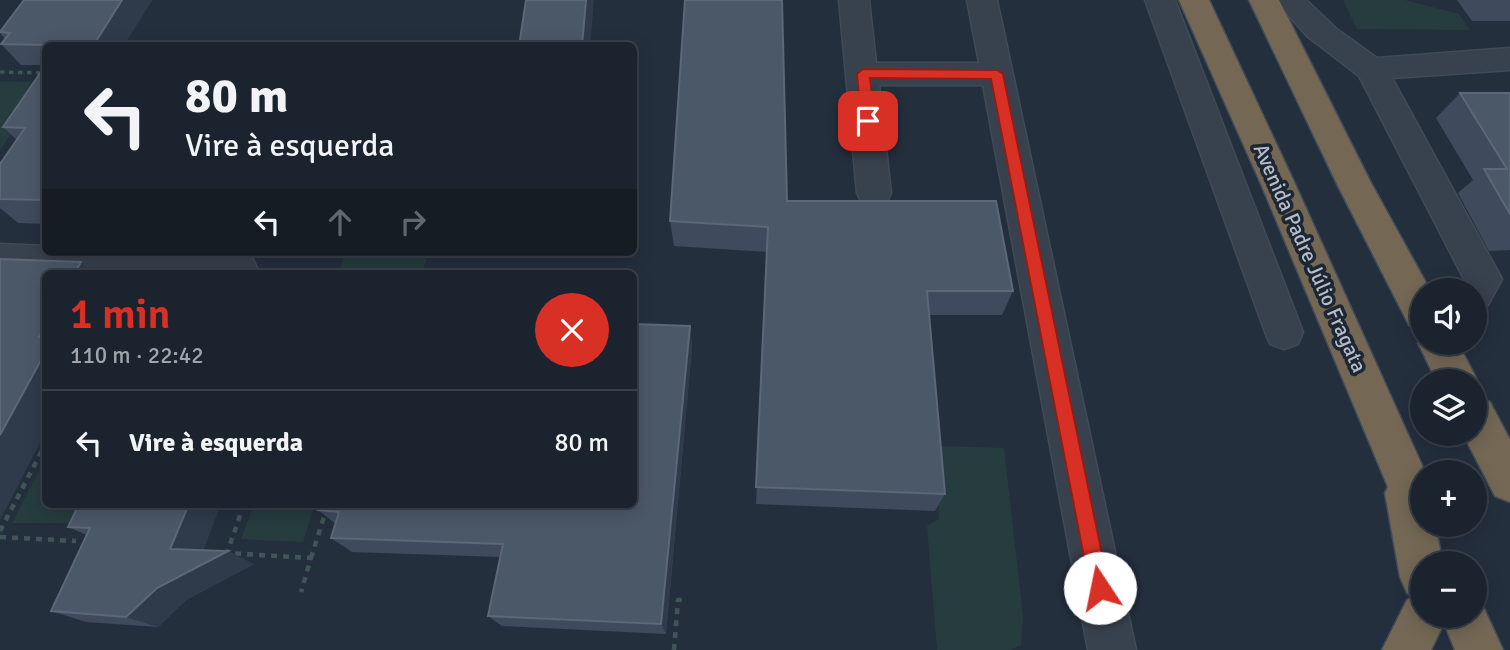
<!DOCTYPE html>
<html lang="pt">
<meta charset="utf-8">
<style>
:root{--surface:#1b232e;--page:#242b36;--text:#f1f3f6;--muted:#a0a4aa;--line:#39404a;--accent:#d93025}
body{margin:0;font-family:Signika,sans-serif;background:var(--page);color:var(--text);height:100vh;display:flex;flex-direction:column;font-size:26px;white-space:nowrap}
*{box-sizing:border-box;margin:0}
p{font-size:23px;color:var(--muted)}
.icon{flex:none;width:38px;height:38px;fill:none;stroke:currentColor;stroke-width:2;stroke-linecap:round;stroke-linejoin:round}
.map{position:relative;flex:1;overflow:hidden}
.details{position:absolute;left:42px;top:270px;width:595px;height:238px;display:flex;flex-direction:column;background:var(--surface);border-radius:10px;box-shadow:0 4px 18px #0003,0 0 0 2px var(--line)}
.details>*{flex:none}
.hud{position:absolute;left:42px;top:42px;width:595px;height:214px;border-radius:10px;box-shadow:0 4px 18px #0003,0 0 0 2px var(--line);background:#1b232e;color:var(--text);overflow:hidden}
.fabs{position:absolute;left:1410px;top:278px;display:grid;gap:14px}
.fabs a{display:grid;place-items:center;width:77px;height:77px;border-radius:50%;background:var(--surface);box-shadow:0 4px 18px #0003,0 0 0 2px var(--line);font-size:35px}
.pin{position:absolute;display:grid;place-items:center;width:60px;height:60px;color:#fff;margin:-30px;border-radius:14px;box-shadow:0 4px 10px #0006}
.me{position:absolute;width:77px;margin:-38px;rotate:349deg;stroke-linejoin:round;filter:drop-shadow(0 0 5px #0008)}
.turn{display:flex;align-items:center;gap:24px;height:147px;padding:0 28px;font-size:32px}
.turn .icon{width:91px;height:91px;stroke-width:2.5}
.turn b{display:block;font-size:49px;line-height:60px}
.lanes{display:flex;align-items:center;height:66px;padding:0 28px;background:#0003;justify-content:center;gap:35px;direction:ltr}
.lanes .off{opacity:.35}
.round{display:grid;place-items:center;flex:none;width:74px;height:74px;border-radius:37px;background:var(--page)}
.headline{display:flex;align-items:center;justify-content:space-between;height:119px;padding:0 28px}
h1{font-size:42px;font-weight:600;line-height:52px;color:var(--accent)}
ul{padding:0;list-style:none}
li{display:flex;align-items:center;gap:21px;height:105px;padding:0 28px;border-top:2px solid var(--line)}
li div{flex:1}
li b{display:block;font-size:26px}
li em{font-style:normal}
.map>svg:first-child{display:block}
.green{fill:#263c3f}
.lines{fill:none;stroke-linecap:round;stroke-linejoin:round}
.minor-casing{stroke:#414a57;stroke-width:3}
.highway-casing{stroke:#434c59;stroke-width:3}
.path-far1{stroke:#3f5557;stroke-width:3.5;stroke-dasharray:4.5 4.5;stroke-linecap:butt}
.path{stroke:#3f5557;stroke-width:4.5;stroke-dasharray:6 6;stroke-linecap:butt}
.minor{fill:#38414e;fill-rule:evenodd}
.highway{fill:#746855;fill-rule:evenodd}
.wall{fill:#3f4b5c}
.shaded-wall{fill:#2f3b4b}
.building{fill:#4b5868;stroke:#5c6777;stroke-width:2}
.route{fill:#d93025;stroke:#8d1f18;stroke-width:2}
.labels{text-anchor:middle;dominant-baseline:central;stroke-width:7;stroke-linejoin:round;paint-order:stroke}
.street-label{font-size:21px;fill:#b4bcc9;stroke:#1d2633}
</style>
<div class="map">
<svg width="1510" height="650" viewBox="0 0 1510 650">
<rect width="100%" height="100%" fill="#242f3e"/>
<!-- green -->
<g class="green">
<path d="M1343,0h62l54,14 11,16 -113,-1z"/>
<path d="M0,81l46,2 -46,67z"/>
<path d="M346,252h83l-7,21h-84z"/>
<path d="M937,446l67,2 19,168 -2,29 -11,5h-73l-10,-124 12,-7z"/>
<path d="M45,459l1,45h39l-10,19h-63z"/>
<path d="M254,504h61l-12,38 -62,-3z"/>
</g>
<g class="lines">
<!-- minor casing -->
<g class="minor-casing">
<g id="minor">
<path d="M839,0h30l7,63h103l-12,-63h30l139,650h-48l-105,-565h-104l12,108 -5,10 -12,3 -12,-3 -5,-10z"/>
<path d="M1145,0h30l128,332 -5,12 -14,5 -14,-5 -5,-12z"/>
<path d="M1275,0h31l32,30 39,28 133,-10v22l-118,8 110,201 -14,26 -13,5v-20h-17l6,-11 -105,-203 -52,-40z"/>
<path d="M0,244l46,2v6l194,3 13,4 5,11 -1,3h-211v3l-46,-2z"/>
</g>
</g>
<!-- highway casing -->
<g class="highway-casing">
<g id="highway">
<path d="M1179,0h30l86,184 130,288h-2v53h19l-5,9 6,30h-20v52h52v-19l5,3 23,50h-48l-11,-27 -13,27h-49l25,-50 7,-4 -7,-3 -7,-16 -15,-84 3,-6 -127,-303z"/>
<path d="M1249,0h30l92,183 59,107h-7v40l-14,-5 -71,-139z"/>
<path d="M1423,334v9h35l20,39 -3,6v-6h-38l-19,-39z"/>
<path d="M1475,396l15,6 20,38v62l-15,-6 -32,-62h12z"/>
</g>
</g>
<!-- path-far1 -->
<path class="path-far1" d="M0,72l46,1"/>
<!-- path -->
<g class="path">
<path d="M244,504l-17,49 84,5 -10,34"/>
<path d="M0,531l46,-88"/>
<path d="M0,537l76,4"/>
<path d="M311,558l17,-54"/>
<path d="M674,650l4,-50h9"/>
</g>
<!-- minor -->
<use href="#minor" class="minor"/>
<!-- highway -->
<use href="#highway" class="highway"/>
</g>
<!-- wall -->
<g class="wall">
<path d="M24,0h128l-29,46h-77v19h-25l-20,-21 4,-5 -5,-6z"/>
<path d="M1457,0h53v21h-38z"/>
<path d="M46,72v152l-28,-1 -18,-15v-44l17,-24 -14,-13z"/>
<path d="M1460,93h50v157l-21,1 -31,-58 15,-13 -37,-62z"/>
<path d="M787,201l226,90 -11,24h-73l16,179 -10,17 -179,-7 11,-252 -93,-6 -4,-25z"/>
<path d="M690,326l2,21 -26,287 -164,-8 -14,-10 12,-59 -148,-5 -21,-14 5,-14 -18,-14z"/>
<path d="M79,504l124,46 51,14 -68,36 -28,27 -72,-5 -35,-11 36,-76 -19,-8z"/>
</g>
<!-- shaded-wall -->
<g class="shaded-wall">
<path d="M122,0h30l-29,46h-30z"/>
<path d="M586,0h8l-4,46h-8z"/>
<path d="M81,262l13,11h-19z"/>
<path d="M46,325v16l-7,-4z"/>
<path d="M690,326l2,21 -26,287 -5,-10z"/>
<path d="M46,351v80l-46,89v-85z"/>
<path d="M189,504h32l-22,58 -29,-13z"/>
<path d="M228,551l26,13 -68,36 -28,27 -32,-10 31,-29z"/>
</g>
<!-- building -->
<g class="building">
<path d="M24,0h98l-29,46 -92,-2 9,-11 -10,-1z"/>
<path d="M526,0h60l-4,46h-63z"/>
<path d="M685,0h97l5,201h209l17,90h-86l18,203 -189,-7 12,-260 -98,-6z"/>
<path d="M41,72h5v128l-46,-1v-35l25,-36 -22,-1z"/>
<path d="M1460,93h50v121l-26,-45h23z"/>
<path d="M0,259l81,3 -6,11h-29v52l-7,12h7v14l-46,84z"/>
<path d="M413,271l57,2h-58z"/>
<path d="M634,324l56,2 -29,298 -173,-8 15,-72 -172,-6 8,-26 -21,-2 2,-6h314z"/>
<path d="M79,504h110l-19,45 58,2 -71,37 -31,29 -75,-6 39,-83 -22,-1z"/>
</g>
<!-- route -->
<path class="route" d="M863,69l134,1 6,4 106,514 -3,7 -6,3 -7,-3 -3,-7 -99,-509 -121,-1 5,43 -7,5 -7,-5 -4,-47z"/>
<g class="labels">
<!-- street labels -->
<g class="street-label">
<text transform="translate(1310 258) rotate(66)">Avenida Padre Júlio Fragata</text>
</g>
</g>
</svg>
<div class="fabs">
<a><svg class="icon" aria-label="sound" viewBox="0 0 24 24"><path d="M4 9h4l5-4v14l-5-4H4zM17 9q2 3 0 6"/></svg></a>
<a><svg class="icon" aria-label="layers" viewBox="0 0 24 24"><path d="M12 4l9 5-9 5-9-5zM3 14l9 5 9-5"/></svg></a>
<a>+</a>
<a>−</a>
</div>
<div class="pin" style="left:868px;top:121px;background:#d93025"><svg class="icon" aria-label="arrive" viewBox="0 0 24 24"><path d="M6 21V4h12l-3 4 3 4H6"/></svg></div>
<svg class="me" style="left:1100px;top:588px" viewBox="-20 -20 40 40"><circle r="19" fill="#fff"/><path d="M0-13L10 11 0 6-10 11z" fill="#d93025"/></svg>
<div class="hud">
<div class="turn"><svg class="icon" aria-label="left" viewBox="0 0 24 24"><path d="M17 20v-9H6M10 6l-5 5 5 5"/></svg><div><b>80 m</b>Vire à esquerda</div></div>
<div class="lanes"><svg class="icon" aria-label="left" viewBox="0 0 24 24"><path d="M17 20v-9H6M10 6l-5 5 5 5"/></svg><svg class="icon off" aria-label="ahead" viewBox="0 0 24 24"><path d="M12 20V5M6 11l6-6 6 6"/></svg><svg class="icon off" aria-label="right" viewBox="0 0 24 24"><path d="M7 20v-9h11M14 6l5 5-5 5"/></svg></div>
</div>
<section class="details">
<div class="headline"><div><h1>1 min</h1><p>110 m · 22:42</p></div><a class="round" style="background:#d93025;color:#fff"><svg class="icon" aria-label="close" viewBox="0 0 24 24"><path d="M6 6l12 12M18 6L6 18"/></svg></a></div>
<ul>
<li><svg class="icon" aria-label="left" viewBox="0 0 24 24"><path d="M17 20v-9H6M10 6l-5 5 5 5"/></svg><div><b>Vire à esquerda</b></div><em>80 m</em></li>
</ul>
</section>
</div>
